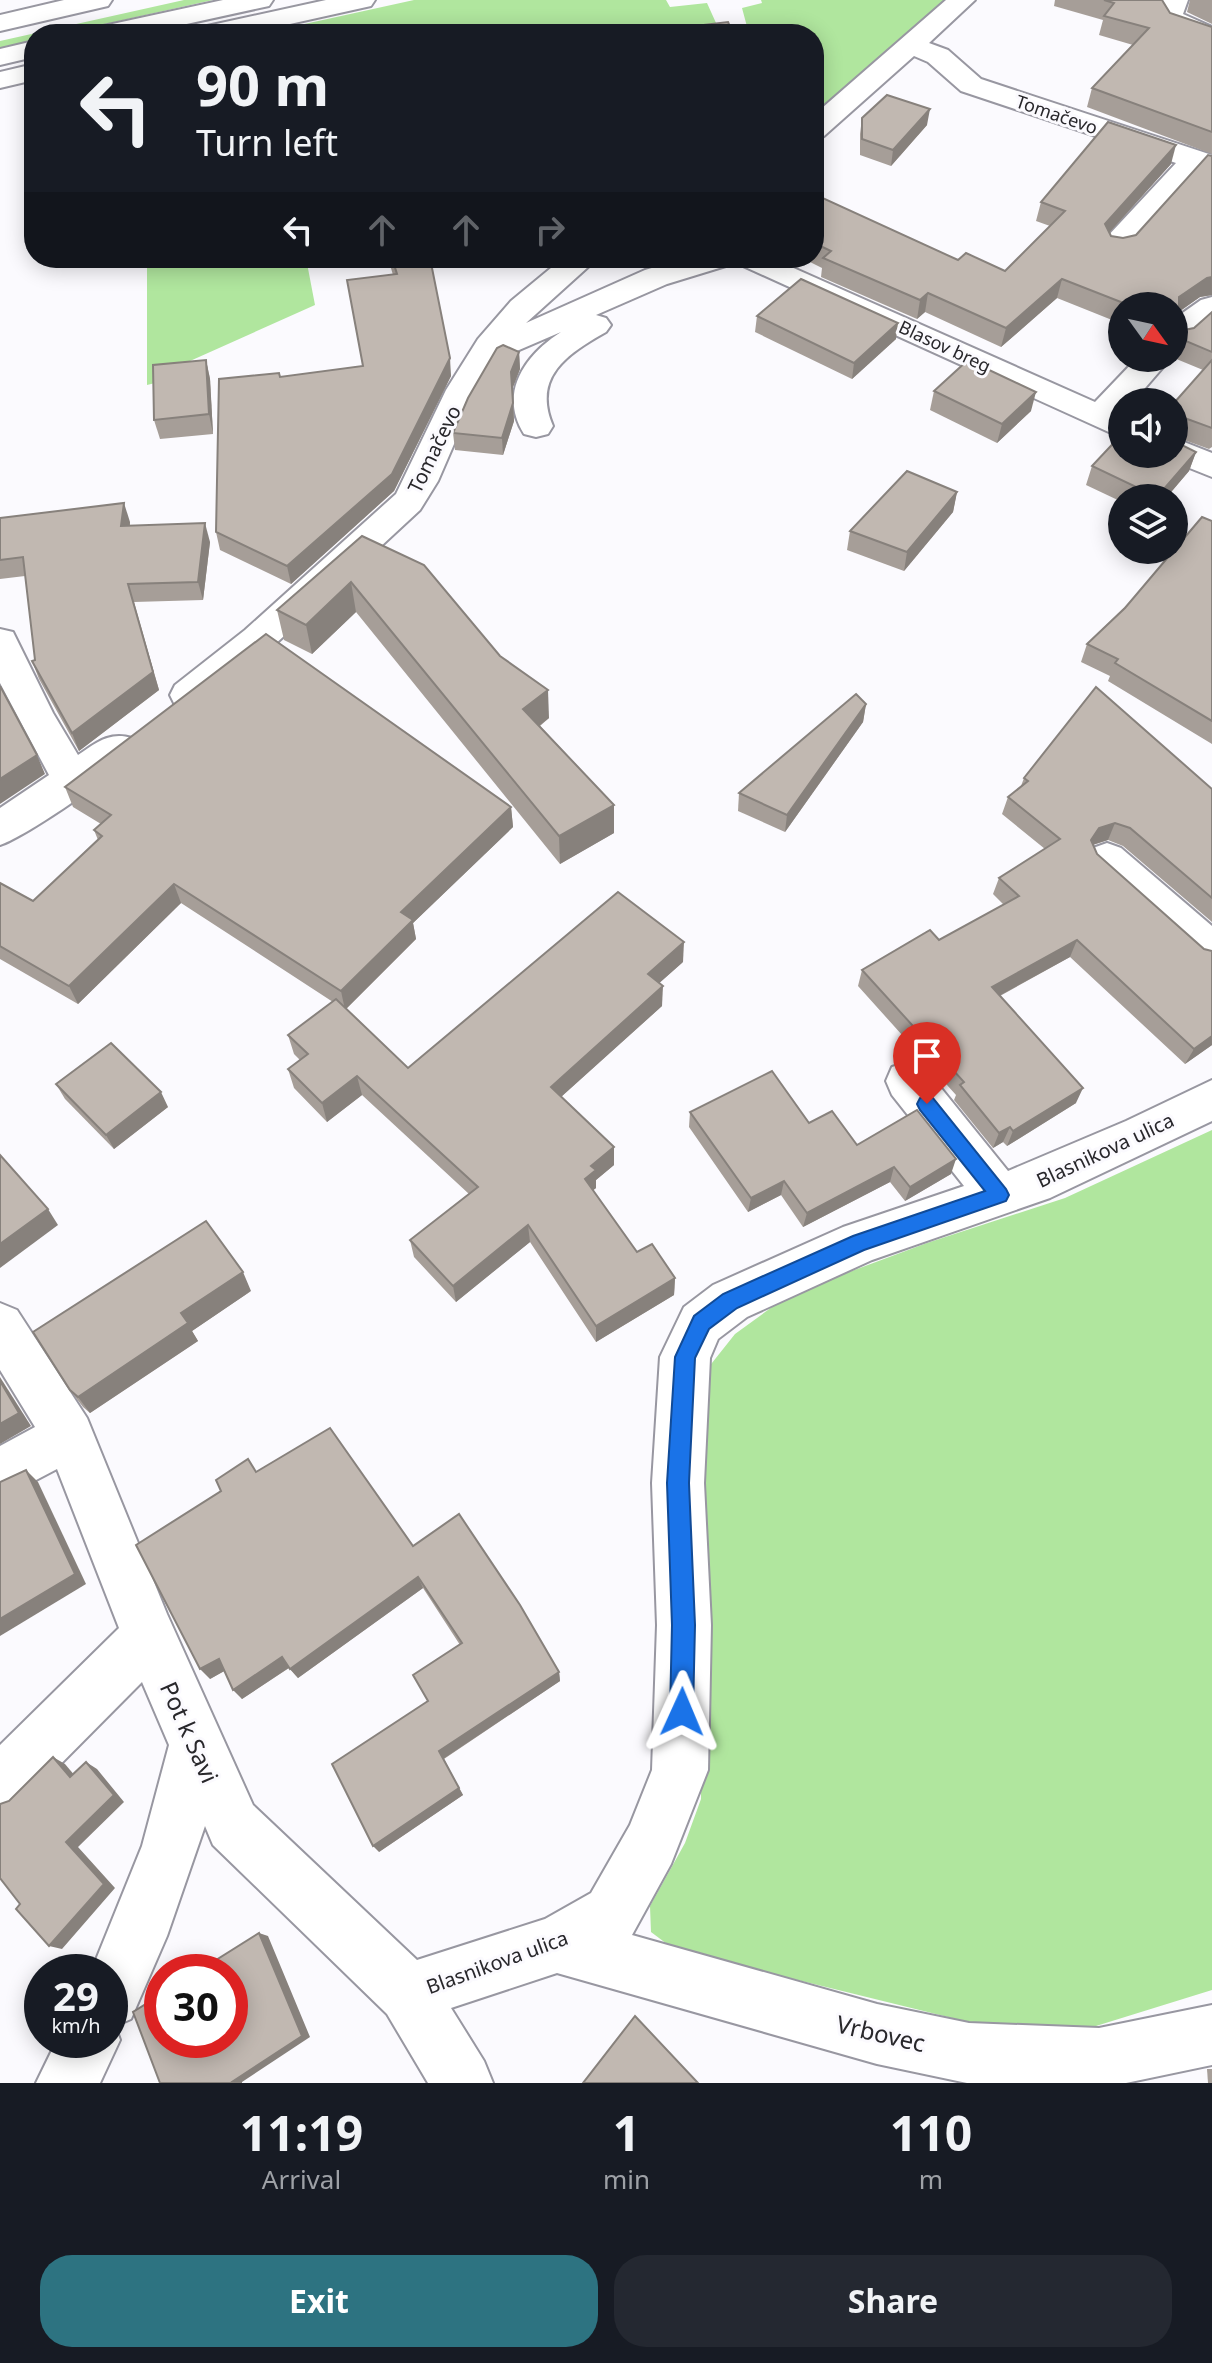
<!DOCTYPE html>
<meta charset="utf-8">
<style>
:root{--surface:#171b24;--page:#242831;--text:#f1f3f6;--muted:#9ea1a6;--accent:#2d7381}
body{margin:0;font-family:"Noto Sans",sans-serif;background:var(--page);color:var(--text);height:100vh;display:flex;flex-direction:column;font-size:30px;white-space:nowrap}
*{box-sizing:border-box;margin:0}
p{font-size:26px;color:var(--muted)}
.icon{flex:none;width:44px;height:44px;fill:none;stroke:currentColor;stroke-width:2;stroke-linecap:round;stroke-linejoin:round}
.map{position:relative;height:2083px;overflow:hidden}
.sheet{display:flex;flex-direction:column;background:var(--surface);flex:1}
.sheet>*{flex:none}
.banner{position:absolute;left:24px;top:24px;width:800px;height:244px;border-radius:32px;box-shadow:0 4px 20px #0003;background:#171b24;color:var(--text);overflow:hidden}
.needle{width:52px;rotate:123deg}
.controls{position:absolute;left:1108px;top:292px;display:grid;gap:16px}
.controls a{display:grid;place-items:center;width:80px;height:80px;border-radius:50%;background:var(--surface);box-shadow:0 4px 20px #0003;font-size:40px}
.speed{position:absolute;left:24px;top:1954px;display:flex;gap:16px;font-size:40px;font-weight:700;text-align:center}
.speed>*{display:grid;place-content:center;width:104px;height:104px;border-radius:50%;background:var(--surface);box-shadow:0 4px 20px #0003;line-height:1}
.speed small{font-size:20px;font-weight:400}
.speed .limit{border:12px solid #d22;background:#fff;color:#111}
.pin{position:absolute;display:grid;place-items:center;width:68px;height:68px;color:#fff;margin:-82px -34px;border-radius:50% 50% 50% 0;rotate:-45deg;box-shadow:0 0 8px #0007}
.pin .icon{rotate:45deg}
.me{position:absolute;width:88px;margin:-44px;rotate:1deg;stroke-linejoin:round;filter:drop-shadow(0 0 6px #0008)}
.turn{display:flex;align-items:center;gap:28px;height:168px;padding:0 40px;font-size:36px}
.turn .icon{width:104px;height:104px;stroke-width:2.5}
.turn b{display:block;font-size:56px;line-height:68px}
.lanes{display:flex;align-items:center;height:76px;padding:0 40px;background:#0003;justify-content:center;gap:40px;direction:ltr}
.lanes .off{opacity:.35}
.eta{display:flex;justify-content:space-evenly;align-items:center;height:136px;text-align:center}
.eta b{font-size:48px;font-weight:700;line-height:56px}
.cta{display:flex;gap:16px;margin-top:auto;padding:16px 40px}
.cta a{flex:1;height:92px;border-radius:32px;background:var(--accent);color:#fff;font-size:32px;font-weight:700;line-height:92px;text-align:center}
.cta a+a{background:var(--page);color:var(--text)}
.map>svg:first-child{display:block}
.green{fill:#b0e69e}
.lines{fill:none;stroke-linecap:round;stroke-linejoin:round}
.minor-casing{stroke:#9897a1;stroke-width:4}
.highway-casing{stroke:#9897a1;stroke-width:4}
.minor{fill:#fff;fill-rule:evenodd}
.highway{fill:#fff;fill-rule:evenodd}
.wall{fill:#a69e98}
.shaded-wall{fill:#87817c}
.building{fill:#c1b8b1;stroke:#87817c;stroke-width:2}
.route{fill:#1a73e8;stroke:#114b97;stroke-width:2}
.labels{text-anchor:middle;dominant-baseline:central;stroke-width:6;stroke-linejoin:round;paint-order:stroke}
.far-street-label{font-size:18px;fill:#28272b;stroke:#fbfafe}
.street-label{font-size:20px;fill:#28272b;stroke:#fbfafe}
.near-street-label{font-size:24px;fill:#28272b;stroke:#fbfafe}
</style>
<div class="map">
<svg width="1212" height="2083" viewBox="0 0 1212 2083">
<rect width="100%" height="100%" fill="#fbfafe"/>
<!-- green -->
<g class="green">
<path d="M184,0h29l-153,34h-26v6l-34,8v-7z"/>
<path d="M414,0h252l4,7 37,-4 14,31h-462z"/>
<path d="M761,0h184l-63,61 -68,57v-84h-65l-7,-26 20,-5z"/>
<path d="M147,258h159l9,47 -125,56 -2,14 -41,10z"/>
<path d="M1212,1130v860l-116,36 -83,7 -338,-83 -24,-18 -1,-26 35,-63 16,-44 3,-426 31,-39 55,-40 137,-51 138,-45z"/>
</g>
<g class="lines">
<!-- minor casing -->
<g class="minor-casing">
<g id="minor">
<path d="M326,0h49l-4,6 -126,28h-51l4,-6z"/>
<path d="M946,0h29l-46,43 19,7 33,29 231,76v19l-11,-3 -73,81 -11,2 -11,-2 -4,-7 4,-7 70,-75 -215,-72 -33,-29 -14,-6 -90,80 -10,3v-24z"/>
<path d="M1162,0h26l-5,14 29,13v18l-46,-16 -10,-15z"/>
<path d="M34,64v16l-34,8v-16z"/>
<path d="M563,258h35l-72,65 119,-53 40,-12h86l324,144 42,-44h34l-38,44h-11v36l-390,-177 -3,4 -62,19 -71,31 10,3 5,7 -5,7c-39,22 -74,45 -53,94l-5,8 -12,3 -12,-3c-26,-41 1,-79 37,-102l-63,27 -31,55 -29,67 -18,29 -149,138 -68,57 -14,4 -14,-4 -5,-10 5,-10 70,-55 151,-136 50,-104 32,-51 33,-38z"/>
<path d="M1212,297v24l-27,24 -11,3v-29l27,-19z"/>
<path d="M1174,438l38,15v24l-50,-20 -2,-3h14z"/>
<path d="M0,629l13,3 40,81 25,42c18,-12 31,-24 54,-17l6,10c-12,21 -113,89 -138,97v-37l49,-33 -49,-92z"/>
<path d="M1107,843l14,5 91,78v42l-15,-5 -104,-93 -6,-11 6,-11z"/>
<path d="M908,1062l16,5 84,104 118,-50 86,-41v41l-162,77 -178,62 -125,57 -29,22 -8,19 -6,125 7,142 -3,145 -37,94 -39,71 245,69 92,19 130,5 113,-23v60l-86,18h-159l-90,-19 -320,-91 -106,35 33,53 9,22h-65l-41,-69 -174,-169 -8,-19 -38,110 -36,83 -16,7 5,14 -20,43h-64l21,-43h53v-68h-19l51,-126 27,-101 -27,-63 -122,123 -20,8v-68l119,-117 -62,-159 -57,30v-53l35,-19 -35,-57v-67l17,7 70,108 80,196 86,191 164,155 128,-41 46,-26 39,-68 22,-55 5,-145 -5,-142 8,-126 24,-50 29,-22 130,-58 121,-41 -72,-91 -6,-14 6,-14z"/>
</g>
</g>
<!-- highway casing -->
<g class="highway-casing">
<g id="highway">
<path d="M64,0h48l-4,6 -108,25v-16z"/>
<path d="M223,0h50l-4,6 -128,28h-51l4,-6z"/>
<path d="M34,41v16l-34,8v-16z"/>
</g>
</g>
<!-- minor -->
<use href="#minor" class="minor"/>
<!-- highway -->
<use href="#highway" class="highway"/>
</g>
<!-- wall -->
<g class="wall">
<path d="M1055,0h107l8,13 42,14v127l-125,-47 5,-19 41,-43 -34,-10 4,-15 -49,-14z"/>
<path d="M1190,0h22v24l-25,-12z"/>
<path d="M862,118l65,7 -36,41 -31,-11v-21z"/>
<path d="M1212,156v139l-12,2 -21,15v19l15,-3 18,-16v135l-3,2 -33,-12 -2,4 22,11 -7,19 -23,27h-44v4l-36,-17 6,-19 82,-12v-51l29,-33 -29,-12v-52h-52v18l-65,-26 -56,49 -76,-35 -8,7 -96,-42 1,-9 -20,-10h12v-64l144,66 47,11 45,-45 -14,-5 5,-19 130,-38 -62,69 2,3 12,2 13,-3z"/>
<path d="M388,258h42l21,118 -57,115 -103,93 -71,-34 -4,-18 64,-155 83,-11 -16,-86 46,-5z"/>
<path d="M757,316l139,23 -44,40 -97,-47z"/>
<path d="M519,352l1,17 -8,20 2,32 -11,34 -48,-5 -2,-17z"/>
<path d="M206,360l4,19 3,55 -53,5 -6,-19z"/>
<path d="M934,391l97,20 -34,32 -67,-33z"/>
<path d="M957,492l-4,20 -49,59 -57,-21 3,-19z"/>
<path d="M0,518l130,4v4l80,16 -7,58 -69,2 25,88 -80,61 -40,-72 -7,-18 3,-1 -10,-84 -25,3z"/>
<path d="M1212,521v223l-104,-63 2,-5 -29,-14 6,-18z"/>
<path d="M362,536l187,182 -9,8 74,79v28l-54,31 -204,-252 -44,42 -28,-14 -7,-30z"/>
<path d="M866,704l-3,18 -78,110 -47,-21 1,-18z"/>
<path d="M1024,778l188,11v133l-89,-76 -15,-6 -15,5 4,9 115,191 -27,19 -115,-107 -70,39 76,107 -69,43 -4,-4 -10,6 -39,-48 2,-5 -98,-109 4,-16 77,-30 65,-35 -11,-11 6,-16 46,-29 -43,-35 6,-17 13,-11z"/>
<path d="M65,787l446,20 2,20 -100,96 3,16 -70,70 62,59 275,-106 -24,21 3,23 -101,91 53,68 -18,15v8l-3,2 44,62 38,26 -1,17 -78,47 -66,-100 -74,60 -42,-45 -4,-17 59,-46 -107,-99 -35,27 -33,-34 -6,-19 12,-9 -6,-6 -6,-19 45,-33 -152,-99 -103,101 -78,-45v-76l33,18 65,-61 -4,-10 7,-6 -28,-17z"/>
<path d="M56,1084l112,23 -54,42 -49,-50z"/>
<path d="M690,1112l119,11 48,22 94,29 -46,27 -15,-19 -87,45 -22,-32 -33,17 -59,-85z"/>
<path d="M251,1291l-59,40 6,10 -108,72 -7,-6 -13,-17z"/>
<path d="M256,1472l157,74 146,126 1,9 -116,78 19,36 -84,57 81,-207 -37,-57 -125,90 -9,-10 -47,31 -18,-28 -14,8z"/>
<path d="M1207,2069h5v14h-4z"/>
</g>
<!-- shaded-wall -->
<g class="shaded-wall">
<path d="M930,109l-3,16 -36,41 2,-16z"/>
<path d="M1176,145l-5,19 -72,80 6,-20z"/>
<path d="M1212,277v18l-12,2 -26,18 5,-18 28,-19z"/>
<path d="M1062,279l-5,19 -56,49 5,-19z"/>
<path d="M928,293l-3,19 -8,7 3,-19z"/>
<path d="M898,323l-2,16 -44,40 2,-16z"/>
<path d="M519,352l1,17 -8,21 -1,-18z"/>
<path d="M450,358l1,18 -57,115 -103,93 -4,-18z"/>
<path d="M206,360l4,19 3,55 -4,-20z"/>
<path d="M1036,392l-5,19 -34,32 5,-19z"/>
<path d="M513,403l1,18 -11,34 -1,-17z"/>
<path d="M1196,452l-7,19 -23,27h-9z"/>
<path d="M957,492l-4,20 -49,59 3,-19z"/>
<path d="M124,503l6,19 -3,22 -6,-18z"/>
<path d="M205,523l5,19 -7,58 -5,-18z"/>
<path d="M351,582l5,30 -44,42 -6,-29z"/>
<path d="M128,584l31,106 -80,61 -7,-18z"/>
<path d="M548,690l1,28 -24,19 -2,-28z"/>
<path d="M866,704l-3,18 -78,110 2,-17z"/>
<path d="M37,755l8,19 -45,30v-25z"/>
<path d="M614,805v28l-54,31 -1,-28z"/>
<path d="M511,807l2,20 -100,96 3,16 -71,71 -4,-19 60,-79z"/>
<path d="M1115,823l-7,17 -16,5 -1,-5 8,-12z"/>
<path d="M174,884l7,19 -103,101 -9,-18z"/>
<path d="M1077,940l-7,17 -84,46 6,-16z"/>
<path d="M684,942l-1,20 -36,32 1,-20z"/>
<path d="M663,986l-1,20 -110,99 -1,-18z"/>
<path d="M1212,1036v9l-27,19 9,-15z"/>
<path d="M357,1076l5,19 -35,27 -5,-19z"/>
<path d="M1083,1088l-7,15 -69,43 6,-15z"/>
<path d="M161,1092l7,15 -54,42 -8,-14z"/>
<path d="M1010,1127l-7,15 -10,6 6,-15z"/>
<path d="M614,1147v18l-18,15v8l-10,8 -1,-17 6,-13z"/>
<path d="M956,1159l-5,15 -46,27 5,-14z"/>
<path d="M894,1167l-4,15 -87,45 4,-14z"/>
<path d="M784,1181l-3,14 -33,17 3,-14z"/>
<path d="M48,1209l10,16 -58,43v-24z"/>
<path d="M528,1225l2,17 -74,60 -3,-16z"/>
<path d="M243,1272l8,19 -59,40 6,10 -108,72 -12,-16 103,-84z"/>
<path d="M675,1278l-1,17 -78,47v-16z"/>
<path d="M0,1377l31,49 -31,18z"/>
<path d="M26,1470l12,12 48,102 -86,52v-17z"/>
<path d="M418,1577l5,11 -125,90 -8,-9z"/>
<path d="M282,1657l8,10 -48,32 -9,-9z"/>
<path d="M219,1659l9,10 -18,10 -10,-10z"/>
<path d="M559,1672l1,9 -117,78 -4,-8z"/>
<path d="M53,1757l12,7 16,19 -11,-6z"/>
<path d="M86,1762l11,7 27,33 -46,45 37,41 -53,61 -13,-3 17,-104z"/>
<path d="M459,1788l4,7 -84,57 -6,-6z"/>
<path d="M259,1933l9,3 42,101 -68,45v1h-9z"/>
</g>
<!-- building -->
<g class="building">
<path d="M1104,0h58l8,13 42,14v105l-120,-44 57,-60 -45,-12 10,-13z"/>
<path d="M728,22l5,12h-106z"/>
<path d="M887,95l43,14 -37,41 -31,-11v-21z"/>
<path d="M1108,122l68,23 -71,79 6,12 12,2 13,-3 72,-80 4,1v121l-5,1 -28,19v34l15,-3 18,-16v40l-38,-16v-30h-43l-69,-27 -56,49 -78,-35 -8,7 -97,-42 8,-7 -17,-8v-49l144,66 8,-7 39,18 60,-60 -24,-9z"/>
<path d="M392,258h38l20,100 -58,116 -105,92 -71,-34 3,-153 60,-6 1,4 83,-11 -16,-86 50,-6z"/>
<path d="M801,279l97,44 -44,40 -97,-47z"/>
<path d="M503,345l16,7 -8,20 2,31 -11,35 -49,-5 15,-35 29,-50z"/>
<path d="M206,360l3,54 -55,6 -1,-55z"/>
<path d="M968,360l68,32 -34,32 -68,-33z"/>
<path d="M1212,360v68l-33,-12 -1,16h-4v-29z"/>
<path d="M1122,434v20h52v-13l22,11 -39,45 -65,-31z"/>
<path d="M907,471l50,21 -50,60 -57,-21z"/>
<path d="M124,503l-3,23 84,-3 -7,59 -70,2 25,88 -81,61 -40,-72 3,-1 -12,-103 -23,3v-42z"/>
<path d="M1202,517l10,4v200l-97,-58 3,-4 -31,-15 38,-36z"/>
<path d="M362,536l62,29 76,91 48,34 -25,19 91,96 -55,31 -208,-254 -45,43 -29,-15z"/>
<path d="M266,634l245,173 -110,105 12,8 -72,71 -167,-107 -105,102 -69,-40v-63l33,18 69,-65 -8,-6 17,-15 -46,-28z"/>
<path d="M0,686l37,69 -37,24z"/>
<path d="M1096,687l116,102v109l-82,-70 -15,-5 -16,5 -8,12 6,14 107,95 8,2v85l-18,13 -117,-109 -85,47 91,101 -70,43 -3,-4 -11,6 -39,-48 4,-3 -102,-112 68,-40 9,10 80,-44 -20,-18 61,-39 -52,-42 20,-16 -4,-3z"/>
<path d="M856,694l10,10 -79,111 -48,-22z"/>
<path d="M618,892l66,50 -36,32 15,12 -112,101 63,60 -23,19 5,4 -11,9 52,73 15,-8 23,34 -79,48 -68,-101 -75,61 -43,-46 68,-53 -121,-111 -35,27 -34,-34 20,-15 -20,-19 48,-36 72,69z"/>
<path d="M111,1043l50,49 -55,43 -50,-51z"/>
<path d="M772,1071l37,52 23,-12 25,34 60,-35 39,49 -46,28 -16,-20 -87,46 -23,-32 -33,17 -61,-86z"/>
<path d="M0,1155l48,54 -48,35z"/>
<path d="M206,1221l37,51 -62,41 7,10 -110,74 -8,-7 -37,-58z"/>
<path d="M0,1381l19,32 -19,11z"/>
<path d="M330,1428l83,118 46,-32 61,91 39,67 -120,79 20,37 -86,58 -41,-82 96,-63 -15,-26 49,-32 -44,-66 -128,92 -8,-12 -49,33 -14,-31 -19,10 -64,-124 85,-54 -5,-11 32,-21 8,13z"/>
<path d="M26,1470l49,104 -75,45v-137z"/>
<path d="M53,1757l17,20 16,-15 28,33 -48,47 38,42 -55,62 -33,-37 4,-5 -20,-26v-74l9,-3z"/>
<path d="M259,1933l43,103 -70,46 1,1h-73l-27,-71 29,-18v46h68v-68h-33z"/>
<path d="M635,2016l63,67h-115z"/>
</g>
<!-- route -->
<path class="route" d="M927,1096l6,2 73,91 3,6 -3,6 -142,49 -127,58 -28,21 -14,29 -6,125 6,142 -2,87 -3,8 -8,3 -8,-3 -4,-8 2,-87 -5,-142 8,-126 19,-41 29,-22 130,-58 132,-45 -65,-81 -3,-6 3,-6z"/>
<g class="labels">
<!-- far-street labels -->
<g class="far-street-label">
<text transform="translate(1057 114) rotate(19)">Tomačevo</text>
<text transform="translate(945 346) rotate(25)">Blasov breg</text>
</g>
<!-- street labels -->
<g class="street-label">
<text transform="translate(434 449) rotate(-64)">Tomačevo</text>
<text transform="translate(1105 1150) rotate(-25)">Blasnikova ulica</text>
<text transform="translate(497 1962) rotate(-20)">Blasnikova ulica</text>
</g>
<!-- near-street labels -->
<g class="near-street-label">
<text transform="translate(190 1732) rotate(66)">Pot k Savi</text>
<text transform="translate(881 2033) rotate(13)">Vrbovec</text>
</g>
</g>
</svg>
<div class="controls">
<a><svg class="needle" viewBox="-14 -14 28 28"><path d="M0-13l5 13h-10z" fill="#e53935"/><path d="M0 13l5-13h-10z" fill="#9ea1a6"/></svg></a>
<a><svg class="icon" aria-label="sound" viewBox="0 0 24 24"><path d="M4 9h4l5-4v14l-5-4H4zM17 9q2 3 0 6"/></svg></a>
<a><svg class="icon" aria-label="layers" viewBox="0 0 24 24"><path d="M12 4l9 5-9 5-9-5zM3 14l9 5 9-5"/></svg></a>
</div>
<div class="speed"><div>29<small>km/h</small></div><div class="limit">30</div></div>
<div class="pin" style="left:927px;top:1104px;background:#d93025"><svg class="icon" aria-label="arrive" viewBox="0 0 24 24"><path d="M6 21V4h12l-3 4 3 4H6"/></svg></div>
<svg class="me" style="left:682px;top:1712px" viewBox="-20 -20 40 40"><path d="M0-17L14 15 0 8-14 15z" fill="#1a73e8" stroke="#fff" stroke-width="4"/></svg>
<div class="banner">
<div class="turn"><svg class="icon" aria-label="left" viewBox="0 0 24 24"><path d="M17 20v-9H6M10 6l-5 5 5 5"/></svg><div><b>90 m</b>Turn left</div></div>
<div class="lanes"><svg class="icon" aria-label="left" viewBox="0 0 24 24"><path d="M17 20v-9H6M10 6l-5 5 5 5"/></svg><svg class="icon off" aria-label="ahead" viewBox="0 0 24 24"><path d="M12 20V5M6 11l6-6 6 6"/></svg><svg class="icon off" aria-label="ahead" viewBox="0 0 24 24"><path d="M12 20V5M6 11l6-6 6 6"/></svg><svg class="icon off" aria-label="right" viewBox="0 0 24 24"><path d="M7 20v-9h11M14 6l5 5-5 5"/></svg></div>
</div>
</div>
<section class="sheet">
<div class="eta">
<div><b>11:19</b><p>Arrival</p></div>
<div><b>1</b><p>min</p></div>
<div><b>110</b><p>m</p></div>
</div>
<div class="cta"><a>Exit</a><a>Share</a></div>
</section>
